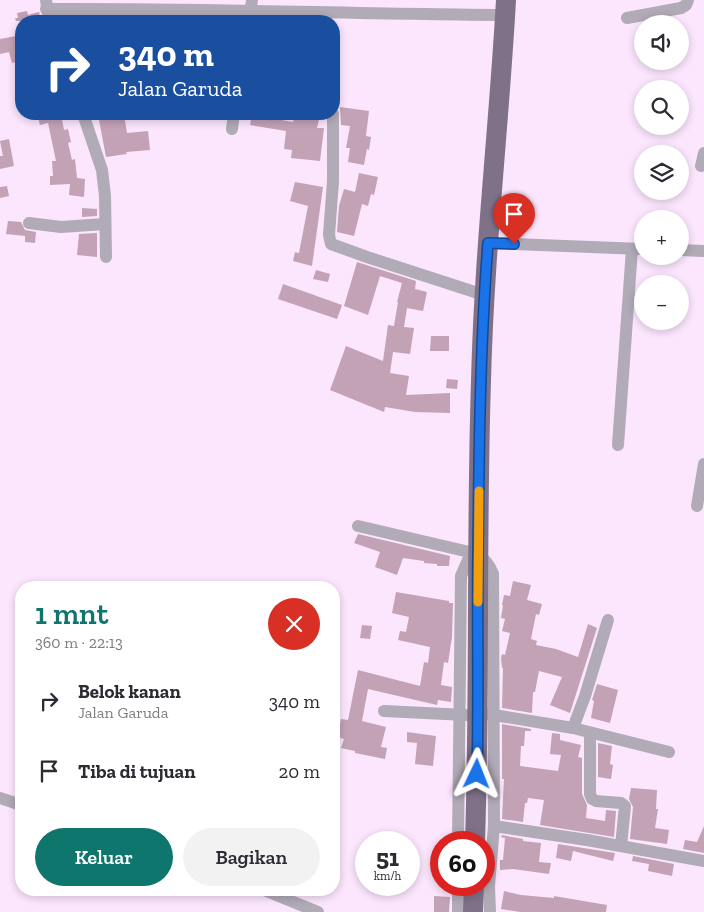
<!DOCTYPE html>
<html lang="id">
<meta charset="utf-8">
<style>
:root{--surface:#fff;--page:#f2f2f3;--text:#2b2b33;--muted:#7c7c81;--accent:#0f766e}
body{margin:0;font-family:"Zilla Slab",serif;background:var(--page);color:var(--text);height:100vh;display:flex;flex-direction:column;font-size:19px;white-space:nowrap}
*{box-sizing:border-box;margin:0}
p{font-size:16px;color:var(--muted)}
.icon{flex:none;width:28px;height:28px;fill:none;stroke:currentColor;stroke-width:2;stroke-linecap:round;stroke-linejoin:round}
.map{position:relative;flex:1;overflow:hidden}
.panel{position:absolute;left:15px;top:581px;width:325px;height:315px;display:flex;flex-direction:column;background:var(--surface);border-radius:20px;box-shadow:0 2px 8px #0003}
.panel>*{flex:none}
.hud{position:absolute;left:15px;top:15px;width:325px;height:105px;border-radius:20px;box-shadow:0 2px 8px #0003;background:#1a4fa0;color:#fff;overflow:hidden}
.tools{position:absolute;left:634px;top:15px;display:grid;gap:10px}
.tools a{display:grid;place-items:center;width:55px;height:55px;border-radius:50%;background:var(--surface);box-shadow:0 2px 8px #0003;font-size:25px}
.speed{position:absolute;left:355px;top:831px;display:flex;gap:10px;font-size:25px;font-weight:700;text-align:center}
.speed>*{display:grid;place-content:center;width:65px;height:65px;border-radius:50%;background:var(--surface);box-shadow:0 2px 8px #0003;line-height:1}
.speed small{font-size:12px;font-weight:400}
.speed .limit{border:8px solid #d22;background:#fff;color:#111}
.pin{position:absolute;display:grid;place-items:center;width:42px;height:42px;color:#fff;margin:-51px -21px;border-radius:50% 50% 50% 0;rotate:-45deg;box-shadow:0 0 5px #0007}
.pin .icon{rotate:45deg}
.me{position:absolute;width:55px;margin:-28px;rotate:2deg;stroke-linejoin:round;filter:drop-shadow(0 0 4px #0008)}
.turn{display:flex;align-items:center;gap:18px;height:105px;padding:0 20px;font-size:22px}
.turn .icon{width:65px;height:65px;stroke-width:2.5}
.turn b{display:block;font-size:35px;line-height:42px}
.round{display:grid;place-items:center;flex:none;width:52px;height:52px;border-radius:26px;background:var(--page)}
.head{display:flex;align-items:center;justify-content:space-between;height:85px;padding:0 20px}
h1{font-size:30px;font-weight:600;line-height:38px;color:var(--accent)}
.button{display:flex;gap:10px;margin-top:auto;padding:10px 20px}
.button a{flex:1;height:58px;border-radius:30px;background:var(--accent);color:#fff;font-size:20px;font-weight:600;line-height:58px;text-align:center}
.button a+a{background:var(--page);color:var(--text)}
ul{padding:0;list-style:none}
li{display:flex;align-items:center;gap:15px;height:70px;padding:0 20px}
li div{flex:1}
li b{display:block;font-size:19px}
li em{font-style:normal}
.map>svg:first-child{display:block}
.building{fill:#c3a2b5}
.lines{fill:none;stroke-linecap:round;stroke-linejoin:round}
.street{stroke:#b1aab7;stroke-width:12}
.primary{stroke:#7e7188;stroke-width:20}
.route-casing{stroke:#114b97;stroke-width:12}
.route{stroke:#1a73e8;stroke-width:9}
.slow{stroke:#f59e0b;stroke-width:9}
</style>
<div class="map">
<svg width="704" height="912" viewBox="0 0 704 912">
<rect width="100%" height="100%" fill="#fbe6fd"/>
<!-- building -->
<g class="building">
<path d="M27,11l1,4 11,-3 2,9h-25l-1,-3h3l-1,-5z"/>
<path d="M21,35v26l-9,2 -3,-11 -9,2v-15z"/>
<path d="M340,107l29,4 -3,25 5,1 -2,13 -2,-1 -3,16 -16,-3 2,-14h-4l4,-22 -9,-1z"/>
<path d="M37,114h24l3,16 4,-1 3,13 -3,1 4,17 3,-1 2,19 8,1 -1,18 -15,-2 1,-11 -20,1v-9h3l-1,-15h4l-8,-38 -8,2z"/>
<path d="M112,114h12l3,19 21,-2 2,19 -24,2 1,2 -21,3 -7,-37 14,-2z"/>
<path d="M295,114l25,1 -3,13h7l-4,33 -29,-3 1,-8 -8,-1 2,-18 -36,-6 2,-10 41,7z"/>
<path d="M9,139l5,27 -14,3v-13h3l-3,-15z"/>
<path d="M359,173l19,4 -4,18 -3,-1 -3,12 -6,-2 -8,32 -17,-4 2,-26 5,-17 11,3z"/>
<path d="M295,182l28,5 -11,79 -19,-5 2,-9 4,1 9,-47 -18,-5z"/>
<path d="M7,186l2,10 -9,2v-11z"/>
<path d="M82,208l15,1v7l-15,1z"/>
<path d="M8,221l13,1 4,8 11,2 -1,11 -10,-1v-6l-19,-2z"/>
<path d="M97,233v24l-20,-2 2,-21z"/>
<path d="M357,262l59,19 -1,8 12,3 -4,19 -16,-3 -3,19 10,1 -4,26 -17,-2 -3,21 19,3 -3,19 44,-2v20l-35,-1 -30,-5 -1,5 -54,-22 16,-44 37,15 5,-36 6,1 4,-24h-1l5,-19 -22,-7 -12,39 -24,-9z"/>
<path d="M316,270l14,4 -2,8 -15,-3z"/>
<path d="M283,284l59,21 -5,14 -59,-20z"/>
<path d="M431,336h18v15h-19z"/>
<path d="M447,379l11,1 -1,9 -11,-1z"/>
<path d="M358,534l92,22 -1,10h-12v-2l-13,-1v-2l-21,-3 -6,17 -22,-8 5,-15 -26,-9z"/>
<path d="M513,581l18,4 -4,15 15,4 -3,11 -3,-1 -5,25 6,2 -1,4 20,4 22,8 10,-33 9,4 -27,85 -20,-8 12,-28 -23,-6 -4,21h-2l-1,21 -30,-5 1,-40h-1l-1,-10 1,-4 3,1 5,-22 -8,-2 3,-12 -4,-1 2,-13h-1l2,-10 6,1z"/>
<path d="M396,592l53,9v2h4l-1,34 -4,26 -4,-1 -3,23 11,2 -1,15 -13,-2 -1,5 -69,-16 -6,32 24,6 -5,20 6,1 -2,11 -30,-6v-2l-14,-3 3,-9 -7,-2 4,-18 7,1 10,-50 62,16 4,-24 4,1 2,-16 -32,-7 2,-9 6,1 3,-15 -17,-4z"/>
<path d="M362,625l10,1 -2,13 -10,-1z"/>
<path d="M597,684l21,6 -8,33 -19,-5 3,-17 -2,-1z"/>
<path d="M502,724l29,5v2h-6l-1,15h-3l-1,20 38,5 3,-16 -11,-1 2,-21 8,1v6l21,5 -3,12 4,1v36l5,11 -1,13 19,3 1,-11 10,1 -2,26 -74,-12 4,-25 -16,-2 -1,5h-2l-2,19 -21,-3 2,-40h-2z"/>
<path d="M407,732l29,4 -3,30 -18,-2 2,-21 -10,-1z"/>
<path d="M598,743l14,3 -2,18 3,1 -2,14 -13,-2z"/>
<path d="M631,788l26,2 -1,19h2l-3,19 14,2 -2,14 -37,-5 3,-32 -4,-8z"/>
<path d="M704,826v27l-21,-4 2,-9 12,2z"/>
<path d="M502,835l21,4v2l18,2 -2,19 12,1 -2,11 -36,-5 -13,1v-10h3l2,-22 -4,-1z"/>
<path d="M558,844l57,9 -2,8 -40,-10 -2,10 -15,-3z"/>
<path d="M633,856l41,8 -2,12 -24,-5 1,-7 -17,-3z"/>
<path d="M504,891l17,4 33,3v-2l53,9 -1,7h-86l-19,-3z"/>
<path d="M434,896l16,1 -1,15h-15z"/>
</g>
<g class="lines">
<!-- street -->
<g class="street">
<path d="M46,0l3,21"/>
<path d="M46,9c153,-1 306,5 459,6"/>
<path d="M627,18l54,-10 5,-3 2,-5"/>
<path d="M249,21l3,-21"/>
<path d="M83,114l19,56 3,26 1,61"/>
<path d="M333,114v67l-4,54 2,9 36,13 117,38"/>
<path d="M232,129l2,-15"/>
<path d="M701,166l3,-13"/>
<path d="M29,223l32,4 44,-3"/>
<path d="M488,243l154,6"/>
<path d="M680,250l24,1"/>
<path d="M618,445l14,-196"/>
<path d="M697,506l7,-42"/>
<path d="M358,526l120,28c7,6 12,11 15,20l1,252 -5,60 1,26"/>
<path d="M384,711l82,4"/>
<path d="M488,714l85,14 96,24"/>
<path d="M573,728l12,-32 23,-76"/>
<path d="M590,734v60l2,5 4,2 25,2 4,3 -4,40"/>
<path d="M0,798l21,7"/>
<path d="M494,826l93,14 117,21"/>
<path d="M458,842l3,-266 7,-16 10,-6"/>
<path d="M264,890l54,22"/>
<path d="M458,912v-27"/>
</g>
<!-- primary -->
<g class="primary">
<path d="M475,842c5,-153 1,-307 6,-461 3,-128 18,-254 25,-381"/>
<path d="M473,912l1,-27"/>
</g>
</g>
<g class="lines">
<!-- route casing -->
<g class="route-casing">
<path id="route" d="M477,774c2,-74 0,-147 1,-220 1,-104 2,-208 10,-311l26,1"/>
</g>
<!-- route -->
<use href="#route" class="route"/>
<!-- slow -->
<path class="slow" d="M478,602l1,-111"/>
</g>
</svg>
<div class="tools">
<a><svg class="icon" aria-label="sound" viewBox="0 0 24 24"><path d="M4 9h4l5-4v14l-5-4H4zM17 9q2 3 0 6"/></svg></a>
<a><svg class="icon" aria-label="search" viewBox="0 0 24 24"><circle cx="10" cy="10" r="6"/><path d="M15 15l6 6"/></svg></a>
<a><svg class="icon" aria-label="layers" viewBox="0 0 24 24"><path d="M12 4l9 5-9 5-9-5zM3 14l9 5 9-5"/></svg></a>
<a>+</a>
<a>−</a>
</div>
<div class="speed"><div>51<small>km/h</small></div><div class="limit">60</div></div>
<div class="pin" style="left:514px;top:244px;background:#d93025"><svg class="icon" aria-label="arrive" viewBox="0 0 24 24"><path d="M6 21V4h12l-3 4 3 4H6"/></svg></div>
<svg class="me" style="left:477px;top:774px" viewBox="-20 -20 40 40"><path d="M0-17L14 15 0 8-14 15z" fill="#1a73e8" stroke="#fff" stroke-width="4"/></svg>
<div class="hud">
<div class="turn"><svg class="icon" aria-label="right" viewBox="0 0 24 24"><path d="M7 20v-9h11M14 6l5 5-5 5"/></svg><div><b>340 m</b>Jalan Garuda</div></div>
</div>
<section class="panel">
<div class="head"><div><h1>1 mnt</h1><p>360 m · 22:13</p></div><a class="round" style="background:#d93025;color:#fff"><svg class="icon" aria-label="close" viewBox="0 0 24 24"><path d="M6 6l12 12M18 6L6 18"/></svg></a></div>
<ul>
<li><svg class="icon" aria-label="right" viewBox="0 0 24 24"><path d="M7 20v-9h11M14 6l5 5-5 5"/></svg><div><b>Belok kanan</b><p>Jalan Garuda</p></div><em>340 m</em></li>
<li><svg class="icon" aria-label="arrive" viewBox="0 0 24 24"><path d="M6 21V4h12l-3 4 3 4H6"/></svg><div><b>Tiba di tujuan</b></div><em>20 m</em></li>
</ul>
<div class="button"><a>Keluar</a><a>Bagikan</a></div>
</section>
</div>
